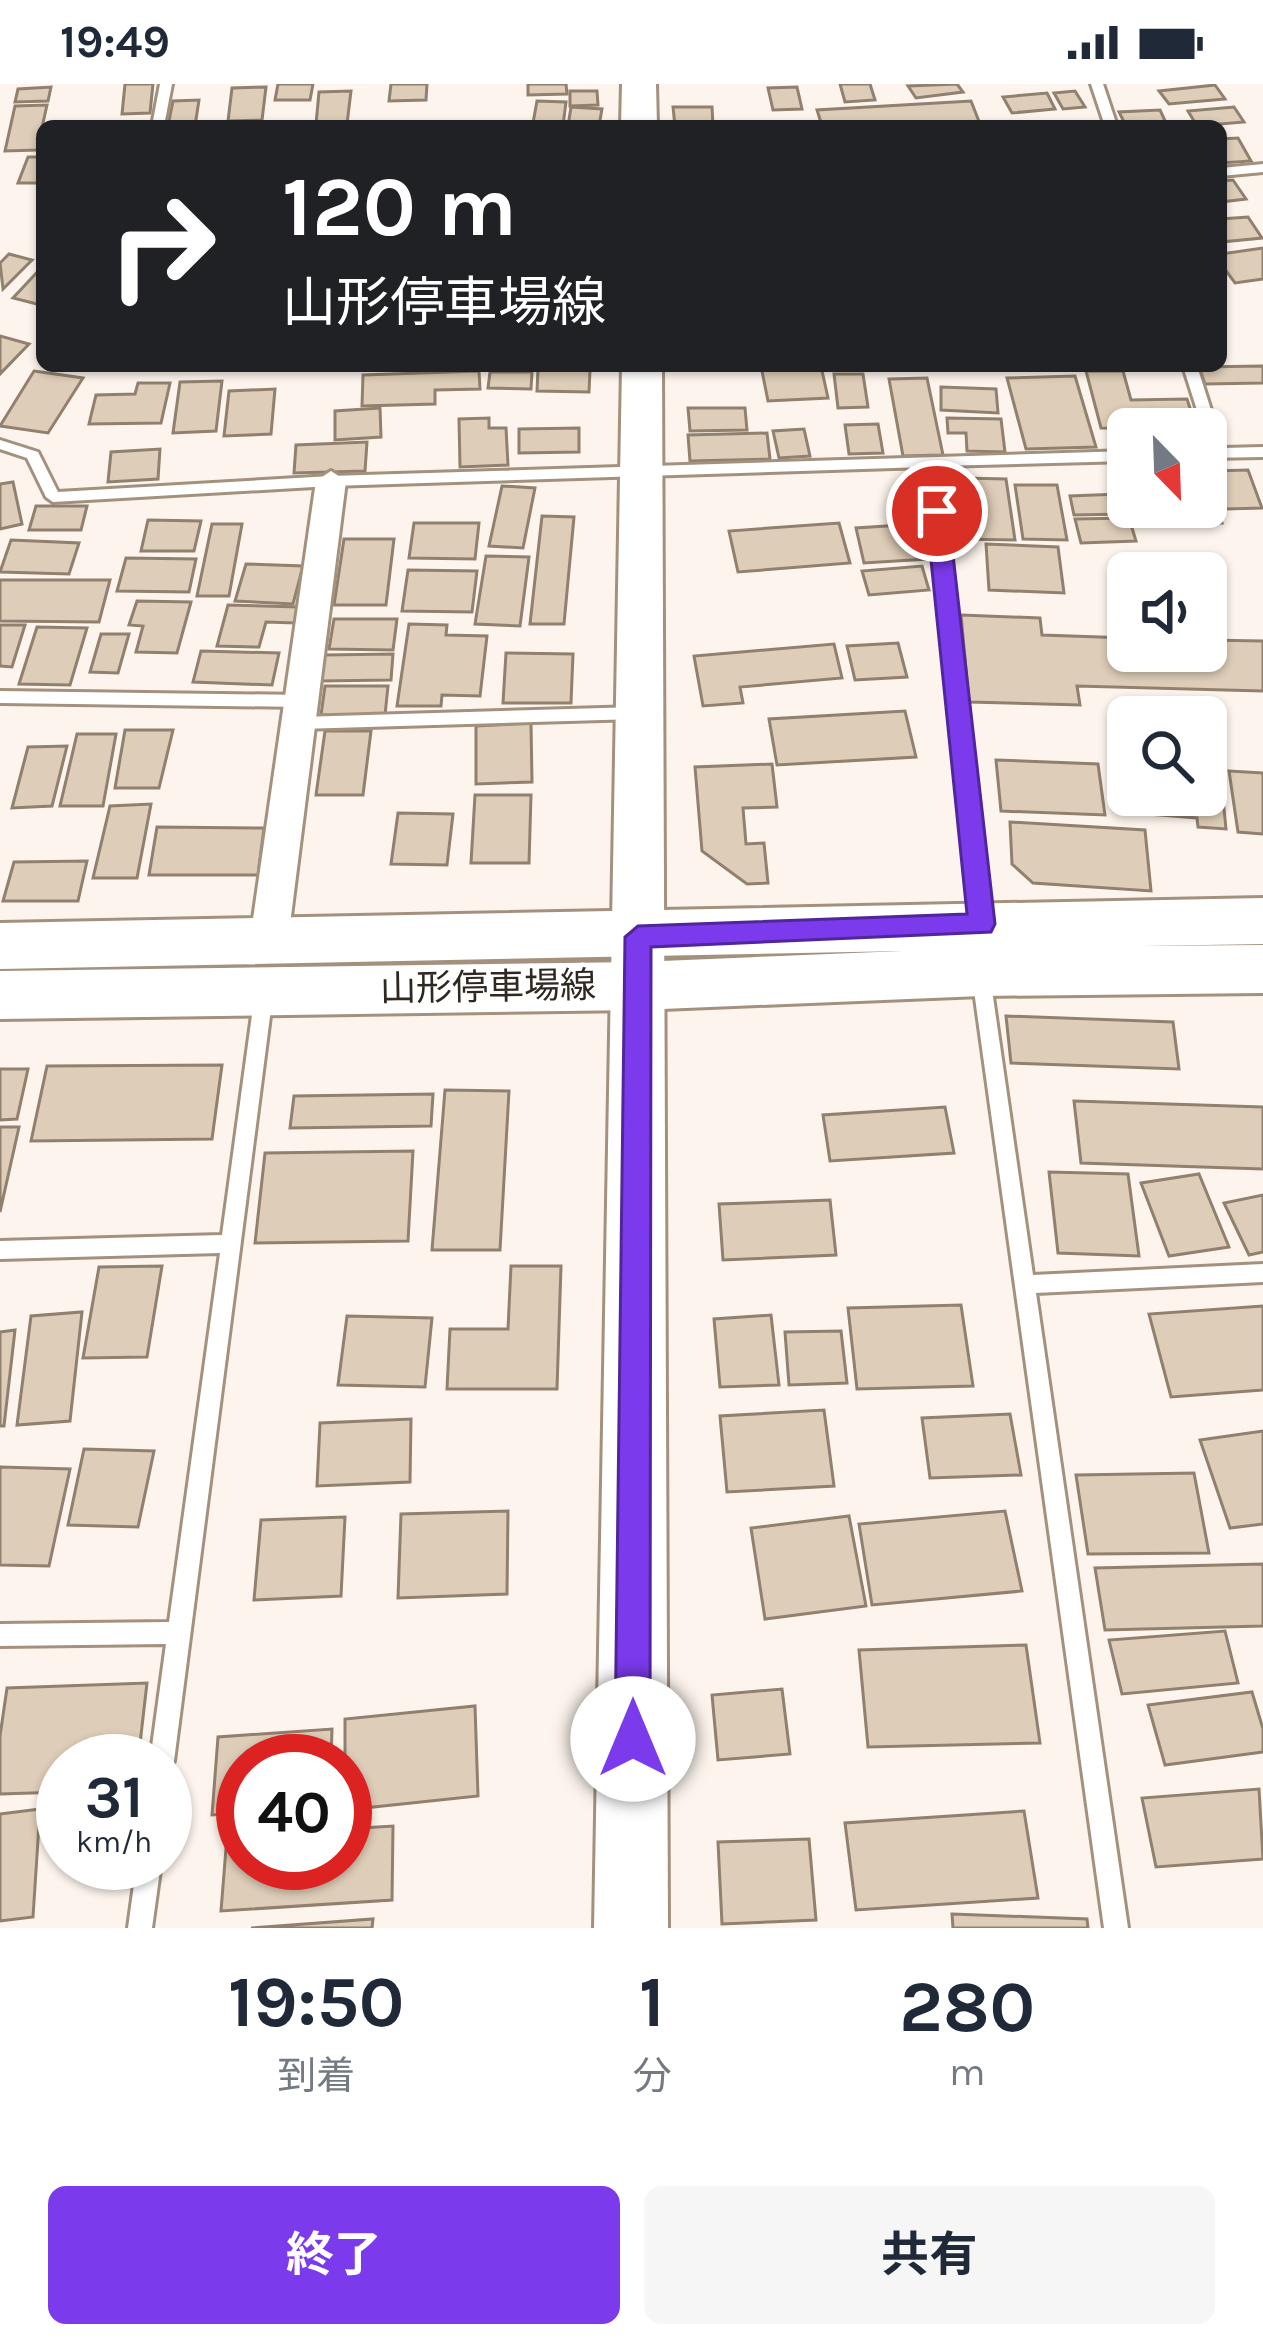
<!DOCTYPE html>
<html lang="ja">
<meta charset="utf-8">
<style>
:root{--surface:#fff;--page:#f6f6f7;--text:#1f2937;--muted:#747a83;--accent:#7c3aed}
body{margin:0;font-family:Karla,"Noto Sans JP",sans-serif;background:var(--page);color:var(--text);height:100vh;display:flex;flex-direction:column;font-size:45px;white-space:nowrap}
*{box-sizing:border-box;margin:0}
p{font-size:39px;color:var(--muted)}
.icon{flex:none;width:66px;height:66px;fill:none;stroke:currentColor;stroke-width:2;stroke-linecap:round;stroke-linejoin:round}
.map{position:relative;height:1844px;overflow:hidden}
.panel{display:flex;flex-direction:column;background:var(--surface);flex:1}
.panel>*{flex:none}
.top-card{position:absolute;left:36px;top:36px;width:1191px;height:252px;border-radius:18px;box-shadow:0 3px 9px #0004;background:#202124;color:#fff;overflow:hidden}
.needle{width:78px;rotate:157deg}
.controls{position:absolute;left:1107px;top:324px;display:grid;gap:24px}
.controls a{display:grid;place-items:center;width:120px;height:120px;border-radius:18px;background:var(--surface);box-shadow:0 3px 9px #0004;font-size:60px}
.speed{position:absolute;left:36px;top:1650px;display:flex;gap:24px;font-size:60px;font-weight:700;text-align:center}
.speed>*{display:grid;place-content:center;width:156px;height:156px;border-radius:50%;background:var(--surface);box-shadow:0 3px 9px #0004;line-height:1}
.speed small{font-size:30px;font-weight:400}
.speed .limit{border:18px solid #d22;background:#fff;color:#111}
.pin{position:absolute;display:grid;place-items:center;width:102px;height:102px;color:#fff;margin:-51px;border:6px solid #fff;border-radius:50%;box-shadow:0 3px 12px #0007}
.me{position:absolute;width:132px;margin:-66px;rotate:0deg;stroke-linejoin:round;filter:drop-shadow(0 0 9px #0008)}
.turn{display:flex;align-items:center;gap:42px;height:252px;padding:0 48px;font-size:54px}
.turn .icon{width:156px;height:156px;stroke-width:2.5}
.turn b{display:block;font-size:84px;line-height:102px}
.eta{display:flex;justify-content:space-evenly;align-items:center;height:204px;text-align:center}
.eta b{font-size:72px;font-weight:700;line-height:84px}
.cta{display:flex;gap:24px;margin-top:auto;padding:24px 48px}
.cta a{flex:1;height:138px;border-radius:18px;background:var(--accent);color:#fff;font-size:48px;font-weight:700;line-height:138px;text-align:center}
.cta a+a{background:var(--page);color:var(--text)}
.status{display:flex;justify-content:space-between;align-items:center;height:84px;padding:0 60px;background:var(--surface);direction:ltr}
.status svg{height:33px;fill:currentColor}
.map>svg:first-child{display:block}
.building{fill:#decdb8;stroke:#90806d;stroke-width:3}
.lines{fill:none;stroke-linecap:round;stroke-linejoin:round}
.lane-casing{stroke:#a3917e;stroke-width:6}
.street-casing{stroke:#a3917e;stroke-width:6}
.secondary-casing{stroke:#a3917e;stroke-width:6}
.primary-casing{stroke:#a3917e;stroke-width:6}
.lane{fill:#fff;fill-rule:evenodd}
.street{fill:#fff;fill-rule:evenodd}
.secondary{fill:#fff;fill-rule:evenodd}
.primary{fill:#fff;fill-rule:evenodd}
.route{fill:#7c3aed;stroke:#51269a;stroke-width:3}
.labels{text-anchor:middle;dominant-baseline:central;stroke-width:9;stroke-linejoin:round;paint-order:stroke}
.street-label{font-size:36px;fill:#2f2820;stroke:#fff}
</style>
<div class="status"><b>19:49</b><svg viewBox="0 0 49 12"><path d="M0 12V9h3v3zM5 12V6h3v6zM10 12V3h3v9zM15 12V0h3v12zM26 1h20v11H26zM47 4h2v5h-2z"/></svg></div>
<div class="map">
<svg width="1263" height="1844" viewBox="0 0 1263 1844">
<rect width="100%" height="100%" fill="#fdf5ed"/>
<!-- building -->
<g class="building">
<path d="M125,0h28l-3,29 -28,1z"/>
<path d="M278,0h35l-3,16h-35z"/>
<path d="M391,0h36l-1,16 -37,1z"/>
<path d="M528,0h38l1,10 -39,1z"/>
<path d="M840,0h30l5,16 -30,2z"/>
<path d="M957,0l6,8 -47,6 -8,-12z"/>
<path d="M1215,1l10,14 -56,5 -10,-13z"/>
<path d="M51,3l-3,14 -33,1 3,-13z"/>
<path d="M266,3l-4,33 -34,1 4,-33z"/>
<path d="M797,3l5,22 -29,1 -5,-22z"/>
<path d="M351,7l-4,33h-31l3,-32z"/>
<path d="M570,7h27l1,14 -28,1z"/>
<path d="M1075,7l10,16 -22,2 -9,-16z"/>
<path d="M1047,9l8,16 -43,4 -9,-16z"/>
<path d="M199,16l-4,26h-27l5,-25z"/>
<path d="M537,17l29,1 -3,24h-41l11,-3z"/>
<path d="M971,17l9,23 -158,2 -5,-16z"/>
<path d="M47,21l-10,45 -32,1 10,-45z"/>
<path d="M571,23l31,2 -3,17h-31z"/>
<path d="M673,23h39l1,19h-38z"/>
<path d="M1234,23l10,15 -47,4 -9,-15z"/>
<path d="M1160,26l7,15 -41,1 -7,-14z"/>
<path d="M1238,54l13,23 -30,2v-24z"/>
<path d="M28,73h14v26h-24z"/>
<path d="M1233,96l13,19 -25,3v-21z"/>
<path d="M1248,133l14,21 -41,4v-23z"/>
<path d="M1263,164v31l-28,4 -14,-19v-10z"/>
<path d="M9,170l23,6 -29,29 -3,-26z"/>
<path d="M42,183v31l-5,6 -24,-6z"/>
<path d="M0,252l29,8 -29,30z"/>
<path d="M761,282h60l7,32 -60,3z"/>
<path d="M1263,282v17l-58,1 -6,-17z"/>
<path d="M538,285l52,1 -1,22 -52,-1z"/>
<path d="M34,287l49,7 -35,55 -48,-7z"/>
<path d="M479,287l1,18 -45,1v14l-73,2 1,-31z"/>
<path d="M1086,287h37l8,29 56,-1 10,30 -96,-1z"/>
<path d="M490,288h42l-1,17 -43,-1z"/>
<path d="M834,290h29l5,33 -30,1z"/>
<path d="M1075,292l21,71 -70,2 -19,-71z"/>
<path d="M927,294l16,77 -40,1 -14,-77z"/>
<path d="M222,297l-6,50 -43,2 7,-51z"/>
<path d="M138,299h32l-9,40 -72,1 7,-29 39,-1z"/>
<path d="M941,303l55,2 2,24 -57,-3z"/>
<path d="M275,305l-4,45 -47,2 5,-45z"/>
<path d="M380,324l1,29 -46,3v-29z"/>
<path d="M688,324h57l2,22 -57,1z"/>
<path d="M489,334v10h17l2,37 -48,2 -1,-48z"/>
<path d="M947,334l54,1 4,33 -38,-1 -1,-18h-18z"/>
<path d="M878,340l5,29 -34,1 -4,-29z"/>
<path d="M579,344v24l-60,1v-24z"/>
<path d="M804,345l6,27 -31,2 -6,-27z"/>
<path d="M767,349l3,26 -80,2 -2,-26z"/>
<path d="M367,358l-2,29 -71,2 2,-28z"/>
<path d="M160,365l-2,30 -50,3 3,-30z"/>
<path d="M1206,386l16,53h-46l-4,-16h34z"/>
<path d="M1248,386l14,38 -36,1 -13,-38z"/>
<path d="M962,394l44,1 9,61 -61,-1 -3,-25 16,1z"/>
<path d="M13,398l9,42 -22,5v-45z"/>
<path d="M1015,401h42l10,55 -44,-1z"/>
<path d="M502,402l33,2 -12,60 -34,-2z"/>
<path d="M1120,410l6,20 -52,1 -4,-19z"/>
<path d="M36,422h51l-6,24h-52z"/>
<path d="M542,432l32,1 -10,107h-34z"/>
<path d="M1129,434l7,23 -55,2 -6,-24z"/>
<path d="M148,436l53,1 -7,30h-53z"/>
<path d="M414,439h65l-4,36 -66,-1z"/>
<path d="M839,439l11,40 -112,9 -9,-41z"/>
<path d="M212,440h30l-13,72h-32z"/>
<path d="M918,440l10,35 -64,4 -8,-35z"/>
<path d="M344,455h50l-8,66h-52z"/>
<path d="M11,456l68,3 -10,31 -69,-2z"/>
<path d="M986,460l72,3 6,46 -75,-3z"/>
<path d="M486,472l43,1 -9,69 -45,-2z"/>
<path d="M126,474l70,1 -7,33 -72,-1z"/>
<path d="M246,480l57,2 -10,38 -58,-3z"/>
<path d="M922,482l7,24 -60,5 -7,-24z"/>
<path d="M408,486l69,1 -5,41 -70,-1z"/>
<path d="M0,496h110l-11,42 -99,-1z"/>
<path d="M137,517l54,1 -14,51 -41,-1 7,-26 -14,-1z"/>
<path d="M228,521l71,2 -4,16 -29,-1 -7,25 -42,-1z"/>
<path d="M961,531l79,3 2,17 86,3v13h78v-11l57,1v50l-186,-5 3,19 -111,-3z"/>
<path d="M334,535h63l-4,31 -64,-1z"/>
<path d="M409,540l38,1 -1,10 41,1 -7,60 -38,-1 -1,11h-44z"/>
<path d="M0,541h25l-13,42 -12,-1z"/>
<path d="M37,543l50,1 -17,57 -51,-1z"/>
<path d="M101,550h28l-11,39 -28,-1z"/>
<path d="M898,559l9,34 -52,3 -8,-34z"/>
<path d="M834,560l8,34 -102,9 3,16 -40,3 -9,-50z"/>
<path d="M201,567l78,2 -7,32 -79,-3z"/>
<path d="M506,569l67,1 -2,49h-68z"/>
<path d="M393,570l-2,26 -71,1 4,-26z"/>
<path d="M325,602h63l-3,29h-64z"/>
<path d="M905,627l11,46 -139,8 -8,-46z"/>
<path d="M531,639l1,59 -56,2v-58z"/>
<path d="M125,646h48l-14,58h-44z"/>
<path d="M325,647h46l-8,64h-47z"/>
<path d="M77,650h39l-13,72h-43z"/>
<path d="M67,662l-15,60 -40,2 16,-61z"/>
<path d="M996,676l102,4 7,51 -104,-4z"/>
<path d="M772,680l5,43 -34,1 3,36 18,-1 4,40 -21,1 -45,-33 -7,-84z"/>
<path d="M1122,686h6v25h78v-19l15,1 5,52 -28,-2 -1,-9 -73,-6z"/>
<path d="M1229,687l34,2v61l-25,-2z"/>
<path d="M475,711h56l-2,68h-58z"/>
<path d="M151,720l-14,74h-44l17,-72z"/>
<path d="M398,729l55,1 -6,51 -56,-1z"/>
<path d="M1010,738l135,8 6,61 -118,-8 -21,-19z"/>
<path d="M157,743l107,1 -6,47h-109z"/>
<path d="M87,777l-9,40h-75l11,-39z"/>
<path d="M1006,932l167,6 6,47 -168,-6z"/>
<path d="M222,981l-10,74 -181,2 16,-75z"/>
<path d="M0,985h28l-11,50 -17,1z"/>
<path d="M445,1006l64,1 -9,159h-68z"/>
<path d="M433,1010l-2,32 -141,2 4,-32z"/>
<path d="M1074,1017l189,6v62l-182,-6z"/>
<path d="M945,1023l9,46 -124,8 -7,-46z"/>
<path d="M0,1043h19l-19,85z"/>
<path d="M413,1067l-5,90 -153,2 10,-90z"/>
<path d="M1049,1088l79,2 11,82 -81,-3z"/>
<path d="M1199,1090l30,73 -60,9 -28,-73z"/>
<path d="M1263,1111v57l-14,3 -25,-52z"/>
<path d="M830,1116l6,55 -113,5 -4,-56z"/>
<path d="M162,1182l-15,91 -64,1 16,-91z"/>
<path d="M511,1182h50l-4,123h-110l3,-60h58z"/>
<path d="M961,1221l12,81 -116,3 -9,-81z"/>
<path d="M1263,1222v84l-92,7 -22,-83z"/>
<path d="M82,1228l-12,109 -53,4 14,-109z"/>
<path d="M771,1231l8,70 -59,2 -6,-68z"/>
<path d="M347,1232l85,2 -7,69 -87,-2z"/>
<path d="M15,1246l-11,96h-4v-94z"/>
<path d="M841,1247l6,52 -58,2 -4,-53z"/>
<path d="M824,1326l10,76 -107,6 -7,-76z"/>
<path d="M1010,1330l11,61 -91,3 -8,-60z"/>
<path d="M411,1335l-1,63 -93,4 3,-63z"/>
<path d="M1263,1347v93l-33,4 -30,-88z"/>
<path d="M84,1365l70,2 -16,76 -70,-2z"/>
<path d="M0,1383l70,2 -21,97 -49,-1z"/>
<path d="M1194,1389l15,80 -121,1 -12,-79z"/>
<path d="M508,1427l-1,83 -109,4 3,-84z"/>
<path d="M1005,1427l17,80 -150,14 -13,-81z"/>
<path d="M849,1432l17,90 -101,13 -14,-91z"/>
<path d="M345,1433l-4,79 -87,4 7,-80z"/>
<path d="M1263,1480v62l-158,4 -10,-62z"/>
<path d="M1225,1547l13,52 -116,11 -13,-54z"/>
<path d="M1026,1561l14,98 -172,4 -9,-97z"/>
<path d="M147,1599l-9,78h-75v31l-63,2v-58l7,-48z"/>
<path d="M782,1605l8,65 -72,6 -6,-65z"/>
<path d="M1252,1608l11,37v23l-98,13 -17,-60z"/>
<path d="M475,1622l3,90 -133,14v-91z"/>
<path d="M332,1645l-1,32h-88v52l-31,2 6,-78z"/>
<path d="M1259,1705l4,70 -107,8 -14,-69z"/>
<path d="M40,1725l-7,108 -33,4v-107z"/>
<path d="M1024,1727l14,87 -182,12 -11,-87z"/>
<path d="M393,1742l-1,74 -171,11 6,-75 16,-1v28h102v-34z"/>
<path d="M809,1755l7,81 -94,4 -4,-82z"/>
<path d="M952,1830l135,5 1,9h-135z"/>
<path d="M373,1835l-1,9h-121z"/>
</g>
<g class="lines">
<!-- lane casing -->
<g class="lane-casing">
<g id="lane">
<path d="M160,0h12l-8,42h-12z"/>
<path d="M1091,0h12l14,42h-12z"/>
<path d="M1263,80v8l-42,4v-8z"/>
<path d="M1183,282h14l26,82 40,-1v10l-57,1v-10h3l-3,-19h-3z"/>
<path d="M0,356l38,12 20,40 273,-16 797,-25v10l-189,5 51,458 -9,7 -9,-7 -47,-457 -594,19 -278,16 -7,-5 -19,-39 -27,-9z"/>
<path d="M0,607l303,4 8,6 -8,6 -303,-4z"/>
<path d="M637,623l8,6 -8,6 -337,10 -8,-6 8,-6z"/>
<path d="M981,885l6,2 3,5 43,299 230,-11v18l-227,11 92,635h-24l-132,-952 3,-5z"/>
<path d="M264,902l6,2 3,5 -99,768 -4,8 -5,2v-10h-15l16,-117 -166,2v-22l169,-2 51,-369 -220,6v-18l222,-6 33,-242 3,-5z"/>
<path d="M137,1779h24l-9,65h-24z"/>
</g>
</g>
<!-- street casing -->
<g class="street-casing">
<path id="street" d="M331,387l15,10 -58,459 -6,11 -13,4 -13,-4 -6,-11 66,-459z"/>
</g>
<!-- secondary casing -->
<g class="secondary-casing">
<g id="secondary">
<path d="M622,0h34l1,42h-36z"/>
<path d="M622,282h40l6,1562h-74z"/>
</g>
</g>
<!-- primary casing -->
<g class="primary-casing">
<path id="primary" d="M1263,814v46l-120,2 120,-1v48l-282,3 -343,14 -638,9v-48l638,-9 264,-11 -902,18v-46z"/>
</g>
<!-- lane -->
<use href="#lane" class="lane"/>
<!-- street -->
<use href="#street" class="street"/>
<!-- secondary -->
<use href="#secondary" class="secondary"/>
<!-- primary -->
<use href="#primary" class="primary"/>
</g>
<!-- route -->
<path class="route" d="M937,419l11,8 47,413 -4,8 -340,15 -1,792 -5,13 -12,5 -13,-5 -5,-13 10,-802 13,-11 329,-12 -41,-403z"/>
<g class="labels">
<!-- street labels -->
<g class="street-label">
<text transform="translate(488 903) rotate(-1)">山形停車場線</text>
</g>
</g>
</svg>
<div class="controls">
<a><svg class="needle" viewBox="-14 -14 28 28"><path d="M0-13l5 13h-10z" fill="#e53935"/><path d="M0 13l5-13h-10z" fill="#747a83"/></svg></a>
<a><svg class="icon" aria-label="sound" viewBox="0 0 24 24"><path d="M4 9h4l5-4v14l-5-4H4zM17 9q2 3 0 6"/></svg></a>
<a><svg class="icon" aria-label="search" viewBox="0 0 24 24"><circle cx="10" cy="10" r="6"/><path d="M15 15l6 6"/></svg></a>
</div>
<div class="speed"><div>31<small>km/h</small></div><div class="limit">40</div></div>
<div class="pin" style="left:937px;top:427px;background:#d93025"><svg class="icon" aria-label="arrive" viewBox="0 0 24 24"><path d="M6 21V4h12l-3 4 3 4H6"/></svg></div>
<svg class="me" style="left:633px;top:1655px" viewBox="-20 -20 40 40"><circle r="19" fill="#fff"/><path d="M0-13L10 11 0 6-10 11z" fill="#7c3aed"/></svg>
<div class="top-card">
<div class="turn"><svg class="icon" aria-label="right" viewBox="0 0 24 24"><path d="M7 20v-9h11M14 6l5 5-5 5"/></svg><div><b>120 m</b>山形停車場線</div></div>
</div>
</div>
<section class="panel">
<div class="eta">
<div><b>19:50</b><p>到着</p></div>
<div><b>1</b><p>分</p></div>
<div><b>280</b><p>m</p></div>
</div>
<div class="cta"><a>終了</a><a>共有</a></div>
</section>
